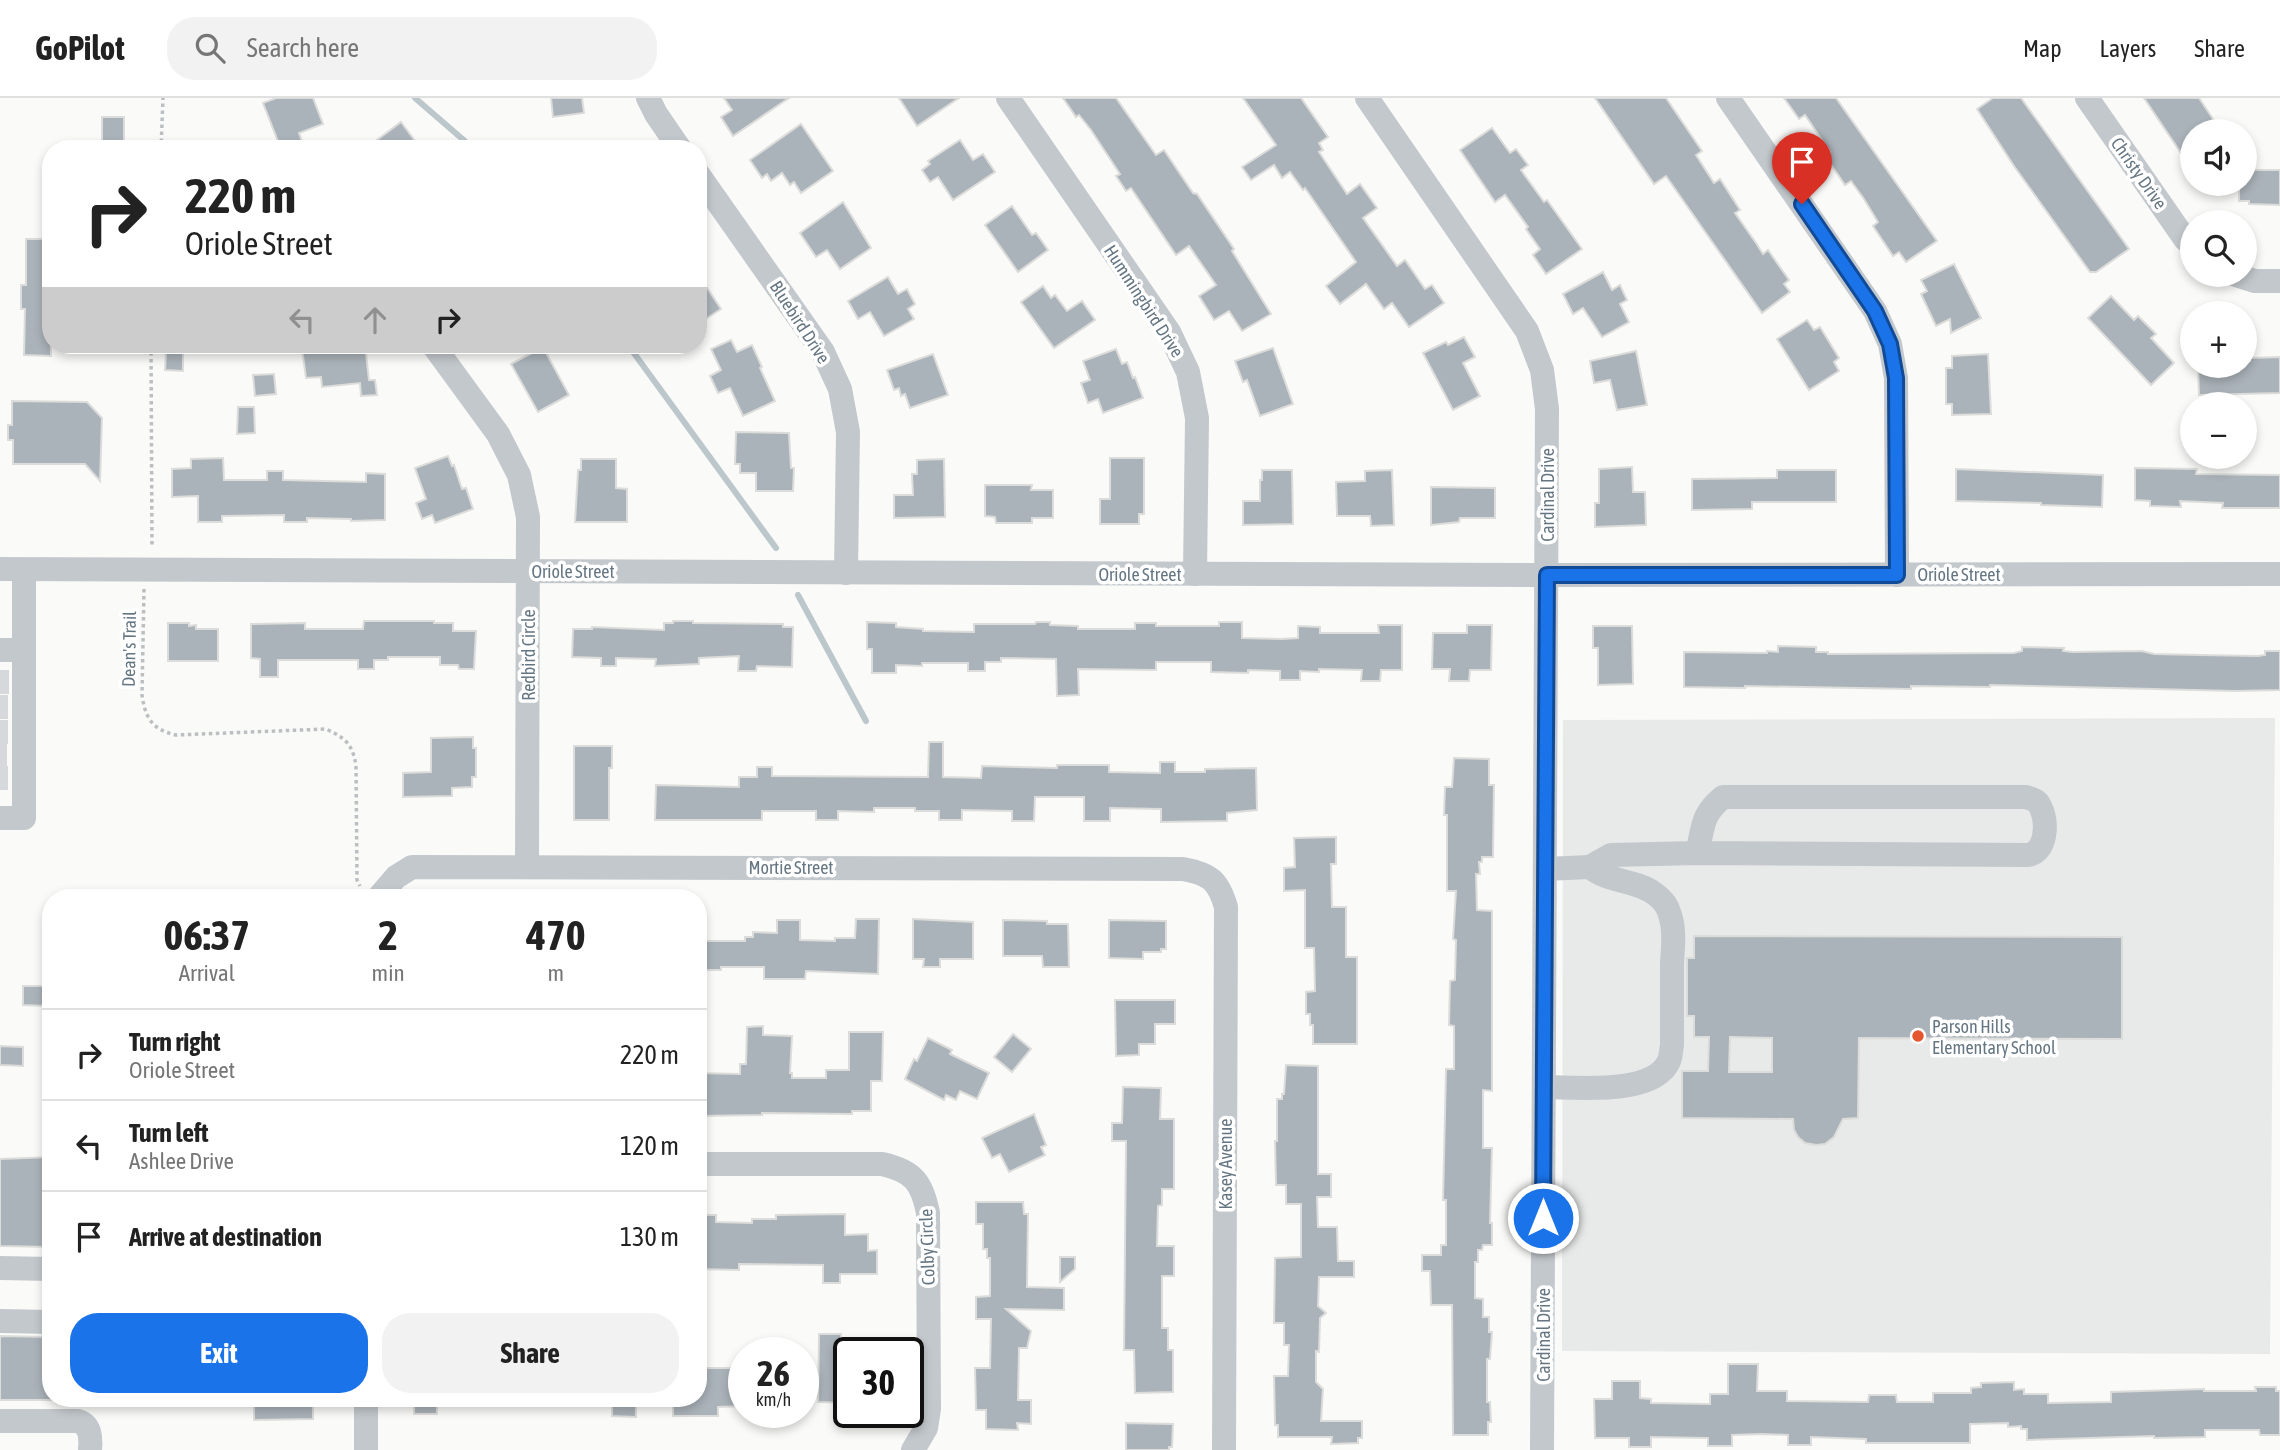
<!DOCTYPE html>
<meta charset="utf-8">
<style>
:root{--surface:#fff;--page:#f2f2f2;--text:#222;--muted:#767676;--line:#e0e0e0;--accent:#1a73e8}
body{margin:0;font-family:"Asap Condensed",sans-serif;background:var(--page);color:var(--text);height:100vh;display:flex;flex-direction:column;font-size:26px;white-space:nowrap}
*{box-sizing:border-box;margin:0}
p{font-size:23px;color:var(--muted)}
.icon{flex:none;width:38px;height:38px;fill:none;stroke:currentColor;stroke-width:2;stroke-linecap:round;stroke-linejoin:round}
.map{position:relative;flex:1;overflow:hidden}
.side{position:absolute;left:42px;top:791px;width:665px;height:518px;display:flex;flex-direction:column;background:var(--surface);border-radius:28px;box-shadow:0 4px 10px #0003}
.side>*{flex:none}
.banner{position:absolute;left:42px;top:42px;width:665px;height:214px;border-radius:28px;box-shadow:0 4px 10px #0003;background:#fff;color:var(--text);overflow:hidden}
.controls{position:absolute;left:2180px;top:21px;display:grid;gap:14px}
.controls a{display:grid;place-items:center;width:77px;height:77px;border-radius:50%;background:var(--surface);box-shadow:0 4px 10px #0003;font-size:35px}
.speed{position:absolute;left:728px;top:1239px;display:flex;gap:14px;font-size:35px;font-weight:700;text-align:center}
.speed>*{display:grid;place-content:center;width:91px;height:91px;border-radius:50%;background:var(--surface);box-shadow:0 4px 10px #0003;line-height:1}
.speed small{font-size:18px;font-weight:400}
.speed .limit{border:4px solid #111;border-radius:10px;background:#fff;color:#111}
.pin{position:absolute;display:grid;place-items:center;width:60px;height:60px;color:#fff;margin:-72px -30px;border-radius:50% 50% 50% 0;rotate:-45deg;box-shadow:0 0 7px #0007}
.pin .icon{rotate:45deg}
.me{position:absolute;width:77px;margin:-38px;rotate:0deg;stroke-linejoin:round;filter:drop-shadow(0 0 5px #0008)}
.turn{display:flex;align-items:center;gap:24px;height:147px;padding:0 28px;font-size:32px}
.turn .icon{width:91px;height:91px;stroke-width:2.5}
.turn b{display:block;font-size:49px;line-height:60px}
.lanes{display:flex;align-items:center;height:66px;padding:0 28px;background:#0003;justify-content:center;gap:35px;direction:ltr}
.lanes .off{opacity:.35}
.eta{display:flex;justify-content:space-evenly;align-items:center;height:119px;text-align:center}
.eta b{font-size:42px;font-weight:700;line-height:49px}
.button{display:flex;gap:14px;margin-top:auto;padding:14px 28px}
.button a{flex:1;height:80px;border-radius:28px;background:var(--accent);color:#fff;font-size:28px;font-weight:700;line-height:80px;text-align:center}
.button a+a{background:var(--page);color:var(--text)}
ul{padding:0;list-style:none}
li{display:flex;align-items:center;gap:21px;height:91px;padding:0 28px;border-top:2px solid var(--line)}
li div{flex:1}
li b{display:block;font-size:26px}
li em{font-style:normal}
header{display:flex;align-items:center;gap:42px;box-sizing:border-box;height:98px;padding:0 35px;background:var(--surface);border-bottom:2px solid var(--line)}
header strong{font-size:33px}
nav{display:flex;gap:38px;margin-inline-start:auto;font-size:24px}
.search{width:490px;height:63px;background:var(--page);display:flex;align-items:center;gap:18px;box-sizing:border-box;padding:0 24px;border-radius:28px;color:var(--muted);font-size:26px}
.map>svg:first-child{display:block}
.built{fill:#e8e9e9}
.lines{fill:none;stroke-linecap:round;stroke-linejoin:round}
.stream{stroke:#bbc7cb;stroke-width:6}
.building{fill:#aab3b9;stroke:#dcdcda;stroke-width:2;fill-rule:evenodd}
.minor-tunnel{stroke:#d5d9db;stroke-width:24;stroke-dasharray:24 12;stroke-linecap:butt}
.path{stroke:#bbbfc2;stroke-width:3.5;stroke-dasharray:3.5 3.5;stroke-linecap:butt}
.minor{stroke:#c3c8cc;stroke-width:24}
.route-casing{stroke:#114b97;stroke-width:18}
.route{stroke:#1a73e8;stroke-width:12}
.poi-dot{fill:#e4572e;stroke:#fff;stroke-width:2.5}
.labels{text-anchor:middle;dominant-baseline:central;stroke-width:7;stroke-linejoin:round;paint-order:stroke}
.street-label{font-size:18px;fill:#657683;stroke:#fff}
.poi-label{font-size:18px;fill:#657683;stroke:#fff;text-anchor:start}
</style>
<header>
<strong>GoPilot</strong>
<div class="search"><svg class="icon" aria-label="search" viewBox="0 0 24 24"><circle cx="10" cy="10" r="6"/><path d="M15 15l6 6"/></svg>Search here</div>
<nav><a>Map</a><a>Layers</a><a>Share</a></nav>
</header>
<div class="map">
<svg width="2280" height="1352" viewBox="0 0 2280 1352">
<rect width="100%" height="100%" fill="#fafaf8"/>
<!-- built -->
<path class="built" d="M2275,620l-5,636 -708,-3 1,-631z"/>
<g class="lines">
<!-- stream -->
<g class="stream">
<path d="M415,0l59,51"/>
<path d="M628,247l148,203"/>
<path d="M798,497l68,126"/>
</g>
</g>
<!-- building -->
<g class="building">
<path d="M276,0h37l10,26 -24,9 4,11 -11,5h-11l-18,-46z"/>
<path d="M551,0h31l2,15 -31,4z"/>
<path d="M724,0h65l-56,38 -12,-19 11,-7z"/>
<path d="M899,0h60l-42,28z"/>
<path d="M1063,0h53l40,57 8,-5 29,43 4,1 37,55 -2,2 39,63 -29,17 -13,-20 -15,9 -15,-24 17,-11 -27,-39 -13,9 -45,-67 -5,3 -10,-15 4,-2 -29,-44 -12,-15 -3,2z"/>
<path d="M1243,0h58l27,39 -9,6 4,7 -4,2 28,42 13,-10 17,24 -14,10 34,48 8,-6 20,29 7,-4 12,18 -35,24 -17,-24 -8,6 -18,-25 -26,20 -14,-18 30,-24 -51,-74 -2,2 -13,-18 -8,6 -8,-13 -23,15 -9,-13 34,-22z"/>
<path d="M1595,0h71l36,53 -6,4 18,28 6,-4 20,31 -5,3 21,30 7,11 5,-4 21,30 -5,4 6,8 -28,21 -96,-137 -12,8z"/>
<path d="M1784,0h52l101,143 -31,21 -7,-10 -6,4 -20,-30 5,-4 -14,-23 -13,-18 -6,4 -20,-29 5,-4 -25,-37 -6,4z"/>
<path d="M1993,0h28l108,151 -33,23h-6l-76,-106 -37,-57z"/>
<path d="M2144,0h55l22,33h-28v40z"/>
<rect x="102" y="19" width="22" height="32"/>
<path d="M401,24l20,27h-56z"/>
<path d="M801,26l32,47 -32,22 -7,-11 -4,3 -8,-12 -11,8 -4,-7 -5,4 -12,-18z"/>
<path d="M1492,30l18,25 6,-4 12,16 -7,5 23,32 3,-2 35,49 -36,25 -13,-19 7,-6 -14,-20 2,-2 -23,-32 -10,7 -35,-52z"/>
<path d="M960,42l13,20 10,-6 12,18 -42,28 -15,-23 -8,5 -8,-12 8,-6 -2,-3z"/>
<path d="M2245,72h35v35l-31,-1v-3h-10v-17h6z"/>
<path d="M843,104l28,46 -31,21 -13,-19 -11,7 -16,-24z"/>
<path d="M1012,108l20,29 4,-2 12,17 -30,22 -33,-47z"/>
<path d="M26,141h25v117l-27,-1 1,-46h-4v-24h5z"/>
<path d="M1954,166l27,54 -30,15 -1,-14 -14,7 -15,-32 6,-3 -6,-11z"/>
<path d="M1603,174l9,18 8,-5 7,15 -7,4 9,18 -27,15 -19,-29 -10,6 -10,-20z"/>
<path d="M698,176l23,35 -23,15z"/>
<path d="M888,179l10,17 9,-5 8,15 -7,5 6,10 -30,17 -14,-24 -12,7 -10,-18z"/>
<path d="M1043,188l8,12 4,-3 12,16 15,-10 13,19 -41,28 -33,-46z"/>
<path d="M2111,198l23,24 4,-4 18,18 -5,4 23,25 -23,22 -63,-67z"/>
<path d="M1807,222l7,10 6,-3 19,31 -5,4 5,9 -30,19 -32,-51z"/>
<path d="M1464,239l11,20 -12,6 17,33 -27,14 -30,-57 23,-11 2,3z"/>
<path d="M731,242l6,12 15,-7 10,22 -2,1 15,33 -32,15 -13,-28 -12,5 -8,-17 11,-6 -10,-21z"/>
<path d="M318,247h47l4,35h6l2,15 -16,1 -1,-13 -38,4 -1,-10 -15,1 -4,-29 16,-2z"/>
<path d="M543,249l26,48 -31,17 -27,-48z"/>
<path d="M1273,250l20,56 -33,12 -13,-36 -4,2 -8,-21z"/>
<path d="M1116,251l6,15 5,-2 6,16 2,-1 8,21 -40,15 -5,-14 -10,4 -7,-20 9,-3 -7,-19z"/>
<path d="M1636,253l11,54 -30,5 -7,-30 -16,3 -4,-22z"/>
<path d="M166,254l17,1v18l-18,-1z"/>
<path d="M933,256l15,41 -38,13 -5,-14 -4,2 -2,-8 -5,2 -7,-20z"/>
<path d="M1988,256l3,60 -39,1v-11h-6v-36h6v-12z"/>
<path d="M2280,259v36l-81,2 -1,-29h47v-5h5v-3z"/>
<path d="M274,276l2,20 -21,2 -2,-21z"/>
<path d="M12,303l75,1 15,16 -2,63 -15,-17h-72v-24h-5v-15h4z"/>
<path d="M238,309h16l1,26 -18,1z"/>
<path d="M736,334l53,1 2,35h3l-1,23h-37v-18h-16v-9h-5z"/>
<path d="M448,358l4,10 2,-1 8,24 4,-1 7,21 -38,14 -3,-8 -10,4 -6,-16 10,-4 -11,-31z"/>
<path d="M223,360l1,22h43v-9h16v9l83,2v-9l19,1v46l-34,1v-2l-44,-1v4h-23v-7l-62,1v6h-24v-26l-26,1v-28l19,-1v-9z"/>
<path d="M1110,360h34v56h-5v10h-39v-25h10z"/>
<path d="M581,361h35v29l11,1v33h-52l3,-52h3z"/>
<path d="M944,361l1,58 -51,1v-23h19l-1,-21h5v-14z"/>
<path d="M1632,369l1,25h12l1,33 -51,2v-24h4v-34z"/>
<path d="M2135,370l62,1 -1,5 84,1v33h-58l1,-5 -43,-2 1,6 -31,-1v-5l-15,-1z"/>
<path d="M1956,371l147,6 -1,32 -61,-2v-2l-85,-2z"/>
<path d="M1262,372h30l1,54 -50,1v-24h17v-21h2z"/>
<path d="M1392,372l2,55 -23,1 -1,-10h-33l-1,-34 29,-1v-10z"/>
<path d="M1777,372h59v32h-84v7l-60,1v-31l85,-1z"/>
<path d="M985,387h47l-1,5h22v28h-21v5h-36l-1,-6 -10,-1z"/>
<path d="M1431,389l64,1v30h-35l-1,4 -28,3z"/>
<path d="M364,523h70v2h19v8h23l-2,38h-15l-1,-4h-18v-8h-52v3h-14v9h-16v-9h-80v17h-18v-18l-9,-1v-34l54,-1v6h58z"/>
<path d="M673,523h20v2l90,1v3h10l-1,40 -35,-1 -1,5h-18l1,-15 -40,2v6l-44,2 1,-7 -40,-1v8h-15v-8l-29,-1 1,-28h19v-2l72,3v-7h9z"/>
<path d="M867,524l29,1v4l27,2v2l51,1v-8h61l1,-2h14v3l28,1v3h57v-6h21v3h63v-4h23v16l40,1 16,-1v-12l22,1v6h59l-1,-8h24v45h-21l-1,11h-19l1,-11 -43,-1v3l-19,-1v9h-20v-9l-32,-1v3l-37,-1v-10h-55v8l-78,-1 1,26 -22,1 -1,-37 -55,-1v4h-16v9h-17v-8h-46v3l-26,-1v8h-24v-24h-5z"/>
<path d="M168,525h21v3l7,-1v4h22v32h-50z"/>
<path d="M1467,527h25l-1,45h-21l-1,11h-20l1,-12h-18l1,-36h34z"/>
<path d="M1593,528h39l1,58 -35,1v-37h-5z"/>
<path d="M1778,548l38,1v5h12v2l186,-1 8,-2v-4l42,1 -1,3 10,1 69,-1 12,3 45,1 59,1 7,-1v-4h15v39l-45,1 -245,-6v2l-79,-1v3l-166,-3v2l-61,-1v-35l83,1v-2l11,1z"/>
<path d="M473,639v11h3v29h-4v10l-20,1v8l-49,1v-24l28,-1v-34z"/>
<path d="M929,644h14v35l38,1 1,-12 75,2v-3h52v7l51,1v-11h15v10h30v-3l51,-1 1,42 -30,3v8l-66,1v-13l-51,-1v13h-26v-24h-49l-1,24h-22v-10l-50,-1v10h-23v-9h-24v-3h-41v4l-36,-1v9h-22v-9h-54v9h-107l1,-35 83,2v-10h18v-10h15v9l156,1z"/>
<path d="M574,648h38v22h-3v52h-35z"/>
<path d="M1454,660l35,1v26h5l-1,72h-11v5h-3l1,12h-4l1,36 15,1v180l-9,-1v58h9l-2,75h2v22h-9l-1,5h-4v12h-3v36l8,1v18h6v15h3l-2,27h-3v43h3l1,20h-3v13h-35l-1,-130h-21l-1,-34h-8v-16h19v-10h5v-45h-3l3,-131h8v-43l-5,-1 1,-44 5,-1 1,-40 -3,-1 3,-48h-9v-76h-3l1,-28h7z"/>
<path d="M1336,739v27h-5l1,43h14v50h11v87h-44v-19h-3v-11h-4v-22l9,-1 -1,-43h-9v-58l-21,1v-23l11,-1 -1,-29z"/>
<path d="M856,821h23l-1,55 -72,-3 -1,8h-41v-12h-43v3h-23v-29h47v-4h8v-5l24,1v-13h23v20l35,1v-3h20z"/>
<path d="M913,821l60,3v37h-33v8h-17l1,-8h-11z"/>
<path d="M1003,822l44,1v3h21l1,43h-26l-1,-11h-39z"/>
<path d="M1109,822l57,1v28h-5v3h-18v7l-34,-1z"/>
<path d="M1694,838l428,1v102l-263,-1 -1,80 -15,1 -9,18 -9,7 -9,1 -11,-2 -7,-6 -4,-7 -1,-11 -111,-1v-47h26l1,-34h-15v-21h-7v-58h7zM1730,939l42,1v34h-43z"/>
<path d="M23,888h23v20l-23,-1z"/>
<path d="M1115,902h60v24h-20v20h-16v11l-23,1z"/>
<path d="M763,928v9l29,1 -2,37h2v5h34v-8h23v-38h34l-1,49h-11v30h-19v3l-90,-1v2l-64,1v-43l42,1v-10h6l1,-37z"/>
<path d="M1013,936l18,15 -19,23 -18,-15z"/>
<path d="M928,940l24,12 -2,4 39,19 -12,26 -17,-8 -4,9 -10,-5 -2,5 -39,-21 9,-20 3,2z"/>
<path d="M0,948l23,1v19l-23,-1z"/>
<path d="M1286,967l32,1v108h13v23h-14l1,30h19l1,34h16v16h-35l-1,29 8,7 -6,5 -1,34 -3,-1v31l7,7 -2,32h41v17h-4v5l-27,1 1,-7h-54v-12h-3l-1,-49h14l1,-31h-5v-22h-10l1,-65 26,-1v-53h-15v-19h-10l-1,-44h2v-42h5v-5h2z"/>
<path d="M1123,989l38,1 -1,31h14v70h-12v16l-4,1 -1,40h17v30h-12v52h6v22h5v42l-38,1 -1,-43h-10l2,-209h-14v-18h10z"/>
<path d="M1034,1016l12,31 -5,2 4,8 -36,17 -9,-18 -8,4 -10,-20z"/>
<path d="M51,1059v90l-51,-1v-87z"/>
<path d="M976,1104h47l1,12h4l-1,73 37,1v22l-58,-1 25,22 -4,17h-8l-1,52h13v24l-14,-1 1,7 -32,-1v-19h-10l-1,-42h15l1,-49h-15v-22l14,-1v-38h-3v-9h-4v-25h-7z"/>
<path d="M845,1116v21l23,-1v17l9,-1v24h-37v9h-17v-18l-84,-1v6l-41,-1v-54h18v7l36,1v-4h24v-4z"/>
<path d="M1060,1159h15v12l-15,13z"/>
<path d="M819,1236h22v17l8,1v51l-31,-1z"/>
<path d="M0,1238l51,1v63h-51z"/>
<path d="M1728,1266h30l-1,27h30v10l81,1 1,-7h27l1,7h36v-9h38v-5l10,-1v-4l33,-1v8l10,-1v5h24v9l63,-1v-10l93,-3v2h52l-1,-4h21v4h4v44h-20l-1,-5h-54v7l-51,1v-2l-127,4v-11h-6v-3l-13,1v-4l-38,1v19h-104v-4l-55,-2v8h-23v-10l-26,-1 -30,1v11h-24v-8l-57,-1v10h-22v-9h-34l-1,-39h18v-18h28v17l11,1v4l59,1v-10h18z"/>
<path d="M698,1270h46v38l-26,1v9h-45v-18h25z"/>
<path d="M254,1300h59v21l-59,1z"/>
<rect x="414" y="1300" width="23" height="16"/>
<path d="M612,1300h24v19l-24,-1z"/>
<path d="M1126,1325l47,1 -1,23h-3v3h-43z"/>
</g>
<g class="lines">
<!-- minor-tunnel -->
<g class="minor-tunnel">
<path d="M0,584h9"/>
<path d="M0,609h8"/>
<path d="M0,634h8"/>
<path d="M0,656h7"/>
<path d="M0,680h8"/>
</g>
<!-- path -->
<g class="path">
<path d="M161,51l2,-51"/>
<path d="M151,247l1,203"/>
<path d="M144,491l-2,106c3,22 10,35 34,40l150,-6c19,9 26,14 30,36l1,115 3,6"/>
</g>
<!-- minor -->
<g class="minor">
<path d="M648,0l8,16 24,35"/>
<path d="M1008,0l161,234 19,40 9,46 -2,156"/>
<path d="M1367,0l160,233 15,39 5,39 -5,1041"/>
<path d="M1728,0l147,213 15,33 6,34 1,197"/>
<path d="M2087,0l98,141 8,7"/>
<path d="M698,76l125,178 17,37 8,43 -2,141"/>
<path d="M2236,177l19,6h25"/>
<path d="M433,247l65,89 21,41 9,42 -1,349"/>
<path d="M0,471l1547,6 733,-1"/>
<path d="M0,552h24"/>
<path d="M0,720h24v-248"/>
<path d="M1590,769l21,-12 86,-2 331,2c19,-3 20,-33 12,-49 -3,-6 -8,-7 -14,-9h-303c-23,19 -19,30 -26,56"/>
<path d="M378,800l18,-21 16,-10 771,2c27,5 35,11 43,38l-2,543"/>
<path d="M1544,989c31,0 110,9 125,-26 2,-5 2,-11 3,-16 0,-28 0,-55 0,-82 1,-15 3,-33 -2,-48 -2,-9 -8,-16 -15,-21 -20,-15 -46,-11 -65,-27l-45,2"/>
<path d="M698,1066h184c31,7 40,18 46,49l1,196 -3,19 -13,22"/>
<path d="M0,1170l51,1"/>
<path d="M0,1223l51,1"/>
<path d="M0,1323h78c13,4 13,17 12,29"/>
<path d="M366,1352v-52"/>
</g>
</g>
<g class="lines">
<!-- route casing -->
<g class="route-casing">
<path id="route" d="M1543,1120l4,-643h350l-1,-197 -6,-34 -15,-33 -73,-107"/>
</g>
<!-- route -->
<use href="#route" class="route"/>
</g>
<!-- markers -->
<circle class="poi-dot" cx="1918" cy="938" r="7"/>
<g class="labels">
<!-- street labels -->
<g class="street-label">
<text transform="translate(2139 75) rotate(55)">Christy Drive</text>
<text transform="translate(1144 203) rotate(57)">Hummingbird Drive</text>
<text transform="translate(800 224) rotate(57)">Bluebird Drive</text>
<text transform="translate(1547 397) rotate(-90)">Cardinal Drive</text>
<text x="573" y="473">Oriole Street</text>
<text x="1140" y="476">Oriole Street</text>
<text x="1959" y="476">Oriole Street</text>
<text transform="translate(129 551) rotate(-89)">Dean's Trail</text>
<text transform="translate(528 557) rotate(-90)">Redbird Circle</text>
<text x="791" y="769">Mortie Street</text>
<text transform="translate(1225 1066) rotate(-90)">Kasey Avenue</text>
<text transform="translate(927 1149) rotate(-92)">Colby Circle</text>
<text transform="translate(1543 1237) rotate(-90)">Cardinal Drive</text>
</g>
<!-- poi labels -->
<g class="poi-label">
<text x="1932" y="928">Parson Hills<tspan x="1932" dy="21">Elementary School</tspan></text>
</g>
</g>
</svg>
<div class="controls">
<a><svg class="icon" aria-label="sound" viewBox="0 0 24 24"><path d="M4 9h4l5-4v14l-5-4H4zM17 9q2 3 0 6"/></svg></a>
<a><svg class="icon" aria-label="search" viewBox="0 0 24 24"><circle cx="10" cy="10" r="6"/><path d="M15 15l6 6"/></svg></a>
<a>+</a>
<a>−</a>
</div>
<div class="speed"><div>26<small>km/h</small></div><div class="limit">30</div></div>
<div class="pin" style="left:1802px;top:106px;background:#d93025"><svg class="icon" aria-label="arrive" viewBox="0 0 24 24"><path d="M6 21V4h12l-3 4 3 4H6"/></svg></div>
<svg class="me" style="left:1543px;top:1120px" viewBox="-20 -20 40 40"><circle r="17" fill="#1a73e8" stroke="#fff" stroke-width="3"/><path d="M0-11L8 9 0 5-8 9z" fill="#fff"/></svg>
<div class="banner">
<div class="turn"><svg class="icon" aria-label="right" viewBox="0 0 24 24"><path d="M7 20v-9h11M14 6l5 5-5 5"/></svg><div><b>220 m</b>Oriole Street</div></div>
<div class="lanes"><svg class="icon off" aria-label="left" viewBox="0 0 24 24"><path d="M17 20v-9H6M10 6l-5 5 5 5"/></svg><svg class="icon off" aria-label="ahead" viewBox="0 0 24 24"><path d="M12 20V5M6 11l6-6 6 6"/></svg><svg class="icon" aria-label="right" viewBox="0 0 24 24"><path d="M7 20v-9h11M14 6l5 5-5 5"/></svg></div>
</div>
<section class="side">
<div class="eta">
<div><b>06:37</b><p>Arrival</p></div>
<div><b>2</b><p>min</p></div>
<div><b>470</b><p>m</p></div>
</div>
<ul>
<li><svg class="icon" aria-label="right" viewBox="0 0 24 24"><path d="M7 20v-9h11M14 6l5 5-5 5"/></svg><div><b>Turn right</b><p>Oriole Street</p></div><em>220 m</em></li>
<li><svg class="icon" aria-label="left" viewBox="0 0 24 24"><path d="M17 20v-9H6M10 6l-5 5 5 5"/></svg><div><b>Turn left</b><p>Ashlee Drive</p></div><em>120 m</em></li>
<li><svg class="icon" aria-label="arrive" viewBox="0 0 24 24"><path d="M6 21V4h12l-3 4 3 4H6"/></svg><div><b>Arrive at destination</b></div><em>130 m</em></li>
</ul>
<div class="button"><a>Exit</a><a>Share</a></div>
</section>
</div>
